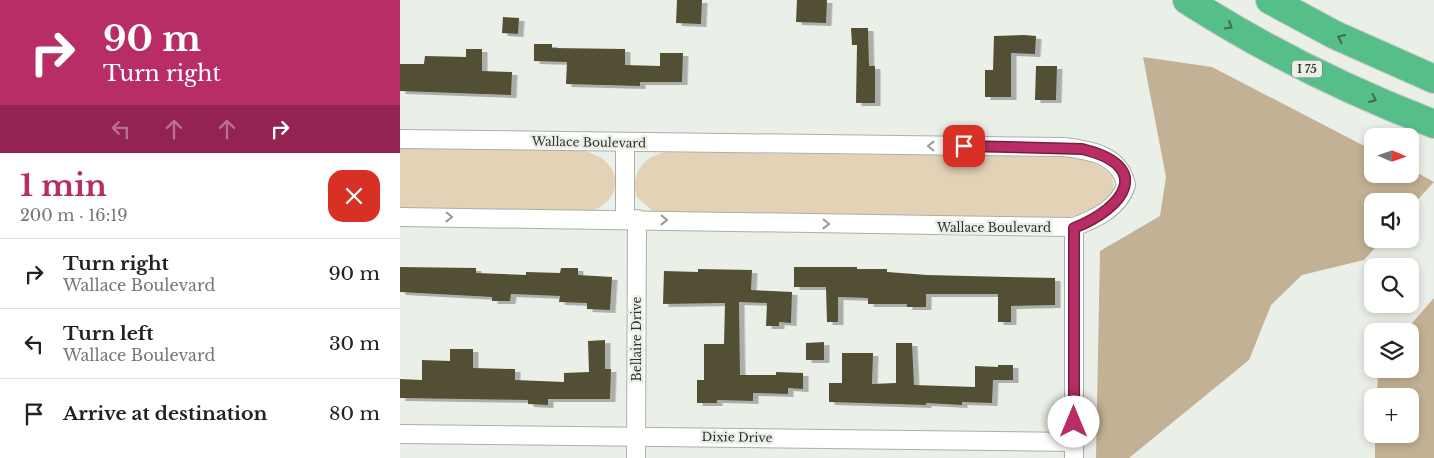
<!DOCTYPE html>
<meta charset="utf-8">
<style>
:root{--surface:#fff;--page:#f6f6f6;--text:#222;--muted:#767676;--line:#e0e0e0;--accent:#b82d66}
body{margin:0;font-family:"Libre Baskerville",serif;background:var(--page);color:var(--text);height:100vh;display:flex;flex-direction:column;font-size:19px;white-space:nowrap}
*{box-sizing:border-box;margin:0}
p{font-size:16px;color:var(--muted)}
.icon{flex:none;width:28px;height:28px;fill:none;stroke:currentColor;stroke-width:2;stroke-linecap:round;stroke-linejoin:round}
.map{position:relative;flex:1;overflow:hidden}
.side{display:flex;flex-direction:column;background:var(--surface);width:400px}
.side>*{flex:none}
.top-card{background:#b82d66;color:#fff;overflow:hidden}
.needle{width:32px;rotate:92deg}
.buttons{position:absolute;left:964px;top:128px;display:grid;gap:10px}
.buttons a{display:grid;place-items:center;width:55px;height:55px;border-radius:10px;background:var(--surface);box-shadow:0 2px 8px #0003;font-size:25px}
.pin{position:absolute;display:grid;place-items:center;width:42px;height:42px;color:#fff;margin:-21px;border-radius:10px;box-shadow:0 2px 8px #0006}
.me{position:absolute;width:55px;margin:-28px;rotate:0deg;stroke-linejoin:round;filter:drop-shadow(0 0 4px #0008)}
.turn{display:flex;align-items:center;gap:18px;height:105px;padding:0 20px;font-size:22px}
.turn .icon{width:65px;height:65px;stroke-width:2.5}
.turn b{display:block;font-size:35px;line-height:42px}
.lanes{display:flex;align-items:center;height:48px;padding:0 20px;background:#0003;justify-content:center;gap:25px;direction:ltr}
.lanes .off{opacity:.35}
.round{display:grid;place-items:center;flex:none;width:52px;height:52px;border-radius:15px;background:var(--page)}
.overview{display:flex;align-items:center;justify-content:space-between;height:85px;padding:0 20px}
h1{font-size:30px;font-weight:700;line-height:38px;color:var(--accent)}
ul{padding:0;list-style:none}
li{display:flex;align-items:center;gap:15px;height:70px;padding:0 20px;border-top:1px solid var(--line)}
li div{flex:1}
li b{display:block;font-size:19px}
li em{font-style:normal}
main{display:flex;flex:1;min-height:0}
.map>svg:first-child{display:block}
.green{fill:#e3d2b6}
.forest{fill:#c2b194}
.building{fill:#525034;filter:url(#shadow)}
.lines{fill:none;stroke-linecap:round;stroke-linejoin:round}
.minor-casing{stroke:#abafa8;stroke-width:20}
.motorway-casing{stroke:#c9c9c9;stroke-width:30}
.minor{stroke:#fff;stroke-width:18}
.motorway{stroke:#56be88;stroke-width:28}
.oneway{stroke:#3f6952}
.oneway2{stroke:#989896}
.route-casing{stroke:#781d42;stroke-width:12}
.route{stroke:#b82d66;stroke-width:9}
.labels{text-anchor:middle;dominant-baseline:central;stroke-width:5;stroke-linejoin:round;paint-order:stroke}
.shield{fill:#eaefe7;stroke:#686a66;stroke-width:1}
.shield-label{font-size:11px;font-weight:bold;fill:#30312e}
.street-label{font-size:12px;fill:#30312e;stroke:#eaefe7}
</style>
<main>
<section class="side">
<div class="top-card">
<div class="turn"><svg class="icon" aria-label="right" viewBox="0 0 24 24"><path d="M7 20v-9h11M14 6l5 5-5 5"/></svg><div><b>90 m</b>Turn right</div></div>
<div class="lanes"><svg class="icon off" aria-label="left" viewBox="0 0 24 24"><path d="M17 20v-9H6M10 6l-5 5 5 5"/></svg><svg class="icon off" aria-label="ahead" viewBox="0 0 24 24"><path d="M12 20V5M6 11l6-6 6 6"/></svg><svg class="icon off" aria-label="ahead" viewBox="0 0 24 24"><path d="M12 20V5M6 11l6-6 6 6"/></svg><svg class="icon" aria-label="right" viewBox="0 0 24 24"><path d="M7 20v-9h11M14 6l5 5-5 5"/></svg></div>
</div>
<div class="overview"><div><h1>1 min</h1><p>200 m · 16:19</p></div><a class="round" style="background:#d93025;color:#fff"><svg class="icon" aria-label="close" viewBox="0 0 24 24"><path d="M6 6l12 12M18 6L6 18"/></svg></a></div>
<ul>
<li><svg class="icon" aria-label="right" viewBox="0 0 24 24"><path d="M7 20v-9h11M14 6l5 5-5 5"/></svg><div><b>Turn right</b><p>Wallace Boulevard</p></div><em>90 m</em></li>
<li><svg class="icon" aria-label="left" viewBox="0 0 24 24"><path d="M17 20v-9H6M10 6l-5 5 5 5"/></svg><div><b>Turn left</b><p>Wallace Boulevard</p></div><em>30 m</em></li>
<li><svg class="icon" aria-label="arrive" viewBox="0 0 24 24"><path d="M6 21V4h12l-3 4 3 4H6"/></svg><div><b>Arrive at destination</b></div><em>80 m</em></li>
</ul>
</section>
<div class="map">
<svg width="1034" height="458" viewBox="0 0 1034 458">
<defs>
<filter id="shadow"><feDropShadow dx="5.5" dy="3" stdDeviation="0" flood-color="#0004"/></filter>
</defs>
<rect width="100%" height="100%" fill="#eaefe7"/>
<!-- green -->
<g class="green">
<path d="M0,148l183,2c6,3 13,5 18,8 26,19 14,46 -12,54h-189z"/>
<path d="M268,152l406,5c20,5 50,15 36,41l-22,15 -23,5 -410,-5 -18,-16c-8,-23 8,-43 31,-45z"/>
</g>
<!-- forest -->
<g class="forest">
<path d="M743,57l69,10 160,83v24h38v-5l24,13 -24,26v-7h-38v38h11l-19,21 -62,15 -31,30 -22,55 -120,98h-33l4,-207 60,-35 6,-39z"/>
<path d="M1034,298v160h-59v-24h35v-38h-33l1,-27h32v-38h-5z"/>
</g>
<!-- building -->
<g class="building">
<path d="M277,0h25l-1,24 -25,-1z"/>
<path d="M397,0h30l-1,23 -30,-1z"/>
<path d="M103,17l16,1 -1,16 -16,-1z"/>
<path d="M451,28h17l1,38h6v37h-19l1,-58h-5z"/>
<path d="M624,35l12,1 -1,18 -24,-1v44h-26v-27h8l1,-34z"/>
<path d="M134,44h18v4l73,1v16l35,1v-13h23l-1,29h-42v4l-74,-2 1,-22 -33,-1z"/>
<path d="M66,49h16v22l30,1 -1,23 -111,-4v-27h24l1,-8 41,1z"/>
<path d="M636,66h21l-1,34h-21z"/>
<path d="M0,267l76,1v5l50,2v-3l34,1 1,-5h17v7l34,2 -2,33 -23,-1v-6l-28,-1 1,-6 -49,-2 -1,7h-18v-4l-92,-5z"/>
<path d="M394,267h63v2h30v3l40,3 128,3v27l-44,1v16h-13v-28h-72v13h-19v-3h-39v-6l-30,-1v25h-11l-1,-35h-32z"/>
<path d="M298,269l54,1 -1,20 41,2 -1,31 -12,-1v4h-13l1,-23 -28,-1 1,73h36v-3l27,1v16l-15,-1v6l-35,-1v8l-36,-1v3h-20v-23h7v-36h20l1,-41 -62,1 1,-33 34,1z"/>
<path d="M205,340v29h6l-1,30h-62v6l-20,-1v-4l-128,-2v-19l22,1v-20l28,1v-12h23v19l42,1v11l49,2v-9l25,-1 -1,-31z"/>
<path d="M424,342v18h-18v-17z"/>
<path d="M496,343h16l2,42 61,2v-21l23,1v-2h15v15h-20l-1,23 -30,-1v3l-36,-2v2l-97,-3v-19h13v-30h31l-1,31 24,-1z"/>
</g>
<g class="lines">
<!-- minor casing -->
<g class="minor-casing">
<g id="minor">
<path d="M0,139l664,8c26,3 56,8 62,38 -7,23 -31,34 -52,42l-674,-10"/>
<path d="M225,219v-77"/>
<path d="M674,227v231"/>
<path d="M0,434l674,8"/>
<path d="M236,458l1,-239"/>
</g>
</g>
<!-- motorway casing -->
<g class="motorway-casing">
<g id="motorway">
<path d="M787,0c78,50 161,91 247,124"/>
<path d="M870,0l65,35 99,44"/>
</g>
</g>
<!-- minor -->
<use href="#minor" class="minor"/>
<!-- motorway -->
<use href="#motorway" class="motorway"/>
</g>
<!-- one-way arrows -->
<defs><path id="oneway-chevron" d="M-2-3.5L2.5 0L-2 3.5" fill="none" stroke-width="1.6" stroke-linecap="round" stroke-linejoin="round" transform="scale(1.25)"/></defs>
<g class="oneway">
<use href="#oneway-chevron" transform="translate(829 26) rotate(31)"/>
<use href="#oneway-chevron" transform="translate(941 38) rotate(-155)"/>
<use href="#oneway-chevron" transform="translate(973 99) rotate(23)"/>
</g>
<g class="oneway2">
<use href="#oneway-chevron" transform="translate(531 146) rotate(-179)"/>
<use href="#oneway-chevron" transform="translate(49 217) rotate(1)"/>
<use href="#oneway-chevron" transform="translate(264 220) rotate(1)"/>
<use href="#oneway-chevron" transform="translate(426 224) rotate(1)"/>
</g>
<g class="lines">
<!-- route casing -->
<g class="route-casing">
<path id="route" d="M564,146l118,3c72,17 43,59 -8,79v194"/>
</g>
<!-- route -->
<use href="#route" class="route"/>
</g>
<g class="labels">
<!-- shield labels -->
<rect class="shield" x="892" y="60.5" width="30" height="17" rx="4"/>
<g class="shield-label">
<text x="907" y="69">I 75</text>
</g>
<!-- street labels -->
<g class="street-label">
<text transform="translate(189 142) rotate(1)">Wallace Boulevard</text>
<text x="594" y="227">Wallace Boulevard</text>
<text transform="translate(236 339) rotate(-90)">Bellaire Drive</text>
<text transform="translate(337 437) rotate(1)">Dixie Drive</text>
</g>
</g>
</svg>
<div class="buttons">
<a><svg class="needle" viewBox="-14 -14 28 28"><path d="M0-13l5 13h-10z" fill="#e53935"/><path d="M0 13l5-13h-10z" fill="#767676"/></svg></a>
<a><svg class="icon" aria-label="sound" viewBox="0 0 24 24"><path d="M4 9h4l5-4v14l-5-4H4zM17 9q2 3 0 6"/></svg></a>
<a><svg class="icon" aria-label="search" viewBox="0 0 24 24"><circle cx="10" cy="10" r="6"/><path d="M15 15l6 6"/></svg></a>
<a><svg class="icon" aria-label="layers" viewBox="0 0 24 24"><path d="M12 4l9 5-9 5-9-5zM3 14l9 5 9-5"/></svg></a>
<a>+</a>
</div>
<div class="pin" style="left:564px;top:146px;background:#d93025"><svg class="icon" aria-label="arrive" viewBox="0 0 24 24"><path d="M6 21V4h12l-3 4 3 4H6"/></svg></div>
<svg class="me" style="left:674px;top:422px" viewBox="-20 -20 40 40"><circle r="19" fill="#fff"/><path d="M0-13L10 11 0 6-10 11z" fill="#b82d66"/></svg>
</div>
</main>
